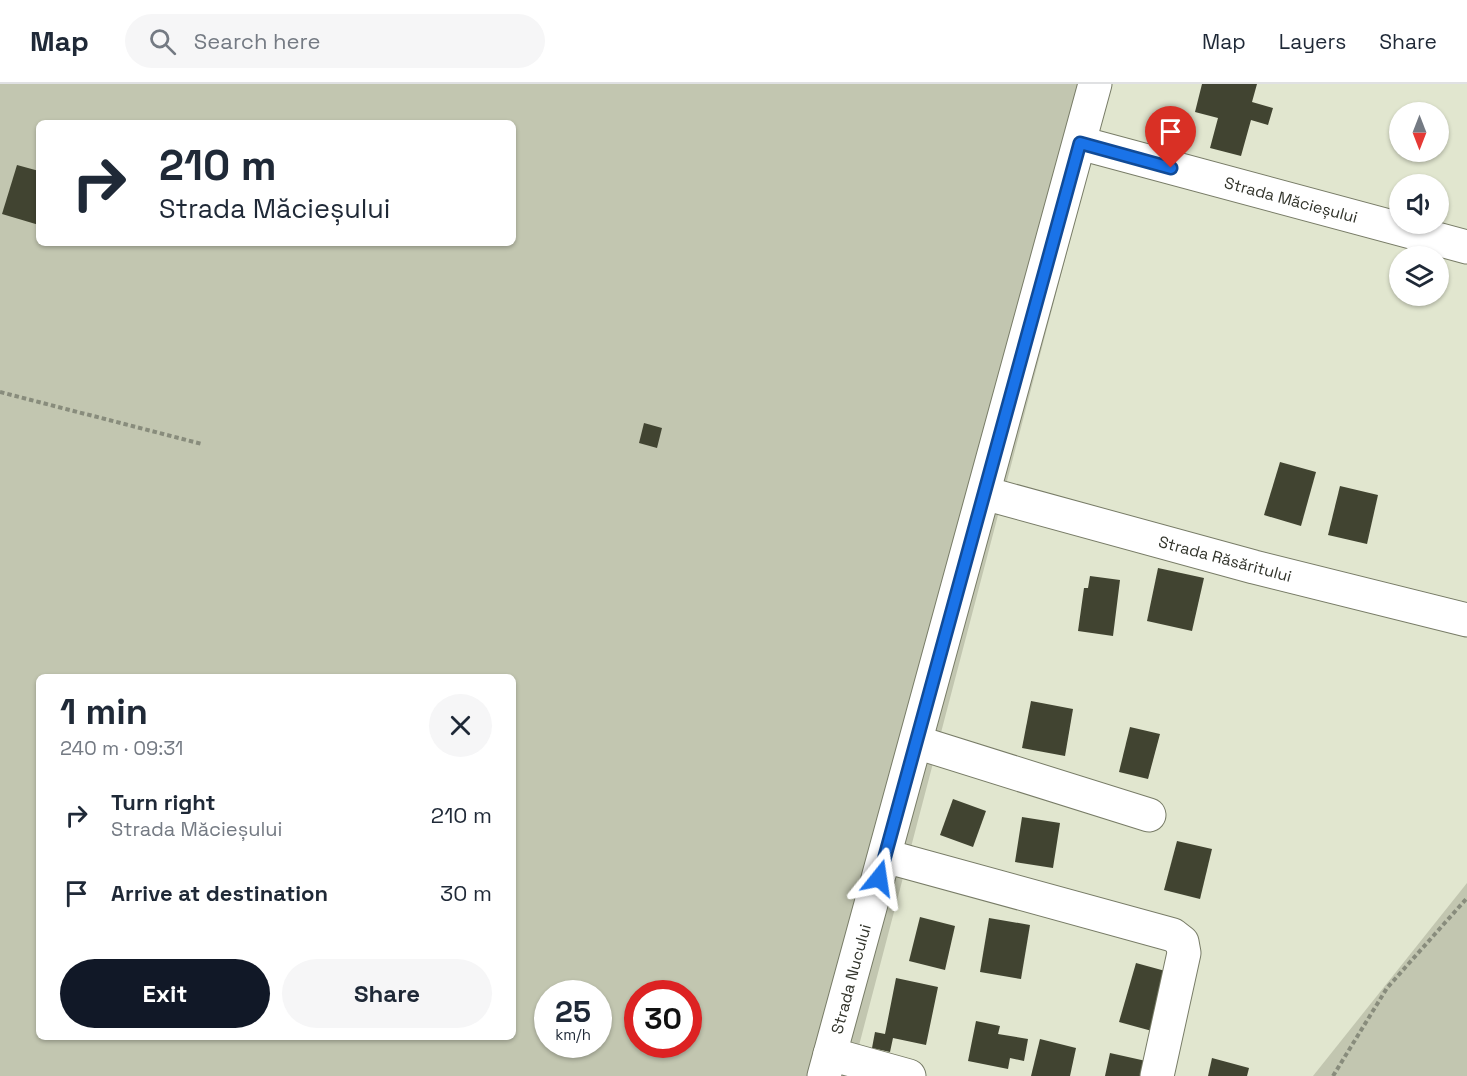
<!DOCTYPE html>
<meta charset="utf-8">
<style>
:root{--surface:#fff;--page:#f6f6f7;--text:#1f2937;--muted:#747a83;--line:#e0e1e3;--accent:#111827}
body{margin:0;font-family:"Space Grotesk",sans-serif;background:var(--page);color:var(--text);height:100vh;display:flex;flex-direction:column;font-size:22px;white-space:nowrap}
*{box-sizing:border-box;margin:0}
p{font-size:20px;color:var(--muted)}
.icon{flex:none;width:33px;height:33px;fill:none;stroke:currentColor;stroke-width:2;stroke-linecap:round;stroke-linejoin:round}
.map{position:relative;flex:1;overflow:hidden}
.side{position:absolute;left:36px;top:590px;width:480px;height:366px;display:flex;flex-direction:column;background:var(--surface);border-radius:9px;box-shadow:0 2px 4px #0004}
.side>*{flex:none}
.guide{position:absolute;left:36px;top:36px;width:480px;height:126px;border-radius:9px;box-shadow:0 2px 4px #0004;background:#fff;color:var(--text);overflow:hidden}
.needle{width:39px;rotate:180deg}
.controls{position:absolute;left:1389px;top:18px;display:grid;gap:12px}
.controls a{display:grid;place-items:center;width:60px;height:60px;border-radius:50%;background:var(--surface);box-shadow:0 2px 4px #0004;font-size:30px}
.speed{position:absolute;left:534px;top:896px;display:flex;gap:12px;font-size:30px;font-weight:700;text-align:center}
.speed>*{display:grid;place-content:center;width:78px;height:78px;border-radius:50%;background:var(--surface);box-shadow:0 2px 4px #0004;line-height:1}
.speed small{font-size:15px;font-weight:400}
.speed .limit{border:9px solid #d22;background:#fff;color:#111}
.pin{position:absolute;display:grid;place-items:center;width:51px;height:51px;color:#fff;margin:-62px -26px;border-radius:50% 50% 50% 0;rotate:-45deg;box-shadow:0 0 6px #0007}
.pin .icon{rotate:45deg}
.me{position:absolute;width:66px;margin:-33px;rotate:15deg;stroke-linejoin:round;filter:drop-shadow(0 0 4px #0008)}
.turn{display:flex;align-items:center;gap:21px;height:126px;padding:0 24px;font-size:27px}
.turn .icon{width:78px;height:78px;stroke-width:2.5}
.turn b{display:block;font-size:42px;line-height:51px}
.round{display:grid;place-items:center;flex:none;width:63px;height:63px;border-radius:32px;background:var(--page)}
.overview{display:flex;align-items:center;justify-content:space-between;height:102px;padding:0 24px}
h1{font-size:36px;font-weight:700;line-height:45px}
.action{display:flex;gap:12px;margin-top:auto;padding:12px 24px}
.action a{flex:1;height:69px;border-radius:36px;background:var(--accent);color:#fff;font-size:24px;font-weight:700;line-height:69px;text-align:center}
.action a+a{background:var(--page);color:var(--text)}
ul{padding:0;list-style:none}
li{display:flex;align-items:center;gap:18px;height:78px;padding:0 24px}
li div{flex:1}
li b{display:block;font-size:22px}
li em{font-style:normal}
header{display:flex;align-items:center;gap:36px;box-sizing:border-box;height:84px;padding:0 30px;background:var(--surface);border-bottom:2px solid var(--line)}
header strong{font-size:28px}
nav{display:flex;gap:33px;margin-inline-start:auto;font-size:21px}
.search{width:420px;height:54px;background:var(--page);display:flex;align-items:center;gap:15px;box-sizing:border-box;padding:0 21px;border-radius:33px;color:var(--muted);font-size:22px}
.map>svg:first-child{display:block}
.green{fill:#c2c6b0;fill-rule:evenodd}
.building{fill:#414431}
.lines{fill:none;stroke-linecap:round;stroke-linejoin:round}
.minor-casing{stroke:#787c67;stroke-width:35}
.path{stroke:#888c7c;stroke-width:4;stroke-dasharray:4.5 3;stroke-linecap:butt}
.minor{stroke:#fff;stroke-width:33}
.route-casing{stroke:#114b97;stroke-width:15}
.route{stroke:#1a73e8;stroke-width:10}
.labels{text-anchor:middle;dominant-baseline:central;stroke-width:6;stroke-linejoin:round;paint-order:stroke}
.street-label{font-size:16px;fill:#31332a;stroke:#fff}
</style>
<header>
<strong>Map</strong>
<div class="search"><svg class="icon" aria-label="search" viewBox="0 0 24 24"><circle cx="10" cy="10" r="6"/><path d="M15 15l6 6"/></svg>Search here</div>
<nav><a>Map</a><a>Layers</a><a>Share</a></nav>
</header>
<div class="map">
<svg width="1467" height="992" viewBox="0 0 1467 992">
<rect width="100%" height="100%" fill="#e1e6cf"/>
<!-- green -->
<g class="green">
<path d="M0,0h1111l-260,992h-851zM39,39h474v120h-474zM39,592h474v360h-474zM548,909h50v51h-50zM638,909h50v51h-50z"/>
<path d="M1467,799v193h-154z"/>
</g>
<!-- building -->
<g class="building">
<path d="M1202,0h55l-5,18 21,6 -5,17 -17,-5 -10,36 -31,-8 8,-30 -23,-6z"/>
<path d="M17,81l22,6v54l-37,-11z"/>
<path d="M644,339l18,5 -5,20 -18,-5z"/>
<path d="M1280,378l36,10 -15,54 -37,-11z"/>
<path d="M1340,402l38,9 -11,49 -39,-9z"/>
<path d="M1158,484l46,10 -12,53 -45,-10z"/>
<path d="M1090,492l30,4 -7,56 -35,-5 6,-43h4z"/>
<path d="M1031,617l42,8 -8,47 -43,-8z"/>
<path d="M1130,643l30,7 -12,45 -29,-7z"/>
<path d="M953,715l33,12 -13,36 -33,-12z"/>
<path d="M1022,733l38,6 -7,45 -38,-6z"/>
<path d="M1177,757l35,8 -12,50 -36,-9z"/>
<path d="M920,833l35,9 -10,44 -36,-9z"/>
<path d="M989,834l41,7 -9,54 -41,-7z"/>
<path d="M1136,879l33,9 -17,59 -33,-9z"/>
<path d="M896,894l42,9 -12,58 -33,-7 -3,14 -18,-4 3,-16 10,2z"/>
<path d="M976,937l24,5 -2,8 30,5 -4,22 -14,-3 -2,11 -40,-8z"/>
<path d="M1040,955l36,9 -6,28h-39z"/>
<path d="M1110,969l36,8 -3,15h-38z"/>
<path d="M1212,974l37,10 -2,8h-39z"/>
</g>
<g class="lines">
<!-- minor casing -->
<g class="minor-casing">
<g id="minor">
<path d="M1080,59l387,104"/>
<path d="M984,409l270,74 213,53"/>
<path d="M916,658l233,73"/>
<path d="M885,772l288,79 9,7 2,11 -27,123"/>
<path d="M830,970l79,22"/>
<path d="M824,992l271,-992"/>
</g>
</g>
<!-- path -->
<g class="path">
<path d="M0,308l202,52"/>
<path d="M1333,992l54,-88 80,-90"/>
</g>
<!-- minor -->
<use href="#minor" class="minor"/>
</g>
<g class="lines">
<!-- route casing -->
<g class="route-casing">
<path id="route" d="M879,794l201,-735 91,25"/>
</g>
<!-- route -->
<use href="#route" class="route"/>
</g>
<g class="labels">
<!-- street labels -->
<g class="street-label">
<text transform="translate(1291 116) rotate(15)">Strada Măcieșului</text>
<text transform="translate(1225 475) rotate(15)">Strada Răsăritului</text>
<text transform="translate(851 895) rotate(-75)">Strada Nucului</text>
</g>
</g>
</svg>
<div class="controls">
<a><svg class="needle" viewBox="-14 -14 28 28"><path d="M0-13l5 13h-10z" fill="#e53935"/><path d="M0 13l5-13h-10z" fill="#747a83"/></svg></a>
<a><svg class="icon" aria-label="sound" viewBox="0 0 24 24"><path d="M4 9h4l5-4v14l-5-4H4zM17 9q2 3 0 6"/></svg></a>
<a><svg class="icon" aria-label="layers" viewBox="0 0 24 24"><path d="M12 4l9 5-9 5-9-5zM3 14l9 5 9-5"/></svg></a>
</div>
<div class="speed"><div>25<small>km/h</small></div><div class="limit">30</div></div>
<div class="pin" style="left:1171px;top:84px;background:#d93025"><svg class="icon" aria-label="arrive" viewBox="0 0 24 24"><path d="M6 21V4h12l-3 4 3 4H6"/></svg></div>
<svg class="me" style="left:879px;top:794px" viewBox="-20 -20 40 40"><path d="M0-17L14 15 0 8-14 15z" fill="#1a73e8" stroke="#fff" stroke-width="4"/></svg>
<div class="guide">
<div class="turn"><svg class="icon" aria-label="right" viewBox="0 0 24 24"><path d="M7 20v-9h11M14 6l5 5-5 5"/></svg><div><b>210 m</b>Strada Măcieșului</div></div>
</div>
<section class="side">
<div class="overview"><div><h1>1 min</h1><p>240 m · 09:31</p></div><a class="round"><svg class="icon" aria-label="close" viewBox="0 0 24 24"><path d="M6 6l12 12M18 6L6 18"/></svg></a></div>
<ul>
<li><svg class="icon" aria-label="right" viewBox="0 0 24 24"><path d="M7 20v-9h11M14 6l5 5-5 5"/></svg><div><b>Turn right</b><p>Strada Măcieșului</p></div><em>210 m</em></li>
<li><svg class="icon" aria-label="arrive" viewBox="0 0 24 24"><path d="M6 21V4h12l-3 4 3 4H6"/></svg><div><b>Arrive at destination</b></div><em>30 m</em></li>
</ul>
<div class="action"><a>Exit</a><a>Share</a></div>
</section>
</div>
